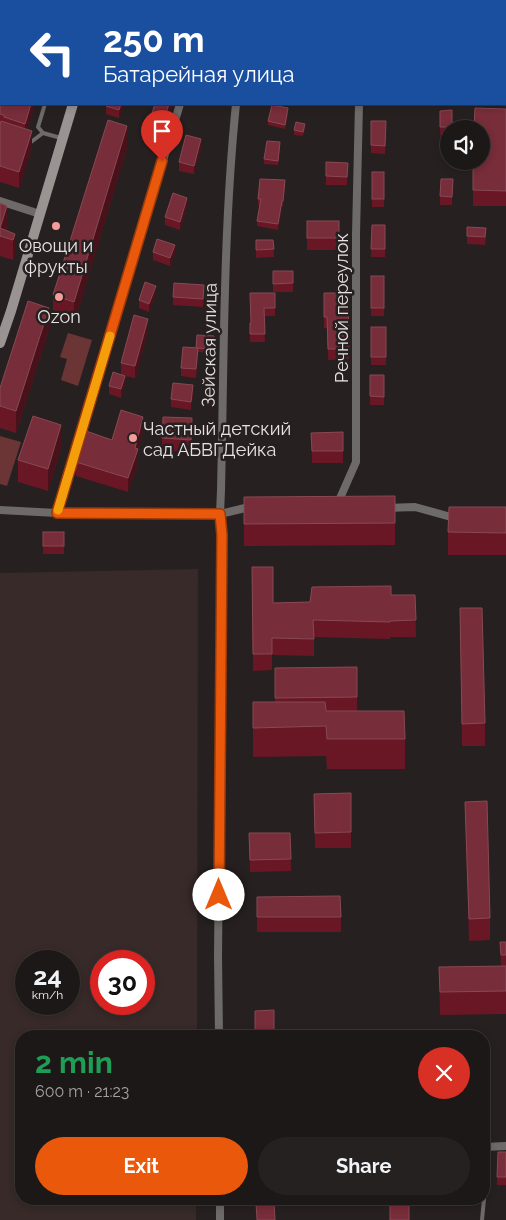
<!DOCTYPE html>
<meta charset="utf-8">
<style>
:root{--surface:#1d1818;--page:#252121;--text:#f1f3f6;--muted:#a0a0a2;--line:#3b3737;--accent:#ea580c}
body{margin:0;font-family:Raleway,sans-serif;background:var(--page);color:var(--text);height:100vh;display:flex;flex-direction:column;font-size:19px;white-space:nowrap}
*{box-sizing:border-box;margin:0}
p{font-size:16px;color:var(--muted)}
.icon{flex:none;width:28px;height:28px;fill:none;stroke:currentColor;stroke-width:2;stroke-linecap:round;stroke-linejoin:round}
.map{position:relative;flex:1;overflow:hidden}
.sheet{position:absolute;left:15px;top:1030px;width:475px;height:175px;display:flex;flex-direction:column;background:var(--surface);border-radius:20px;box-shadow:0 2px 8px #0003,0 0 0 1px var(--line)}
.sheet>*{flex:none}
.top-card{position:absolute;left:0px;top:0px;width:506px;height:105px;box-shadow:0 2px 8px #0003,0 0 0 1px var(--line);background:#1a4fa0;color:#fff;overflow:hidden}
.controls{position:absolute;left:440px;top:120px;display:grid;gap:10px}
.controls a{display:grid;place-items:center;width:50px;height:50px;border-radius:50%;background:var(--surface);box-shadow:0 2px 8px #0003,0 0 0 1px var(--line);font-size:25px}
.speed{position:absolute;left:15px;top:950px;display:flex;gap:10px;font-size:25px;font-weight:700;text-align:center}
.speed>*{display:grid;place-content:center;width:65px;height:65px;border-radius:50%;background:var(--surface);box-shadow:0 2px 8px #0003,0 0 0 1px var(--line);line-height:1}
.speed small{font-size:12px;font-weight:400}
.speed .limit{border:8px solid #d22;background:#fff;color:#111}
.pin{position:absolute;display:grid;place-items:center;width:42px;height:42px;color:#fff;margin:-51px -21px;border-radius:50% 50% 50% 0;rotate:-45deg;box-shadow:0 0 5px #0007}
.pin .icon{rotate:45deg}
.me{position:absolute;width:55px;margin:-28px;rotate:0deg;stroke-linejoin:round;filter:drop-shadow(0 0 4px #0008)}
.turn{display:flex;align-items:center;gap:18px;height:105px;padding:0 20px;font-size:22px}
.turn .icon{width:65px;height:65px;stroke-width:2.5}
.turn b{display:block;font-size:35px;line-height:42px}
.round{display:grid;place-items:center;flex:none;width:52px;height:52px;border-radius:26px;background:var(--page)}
.overview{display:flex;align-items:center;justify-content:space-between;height:85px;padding:0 20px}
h1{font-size:30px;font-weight:700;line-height:38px;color:#1e9e55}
.action{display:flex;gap:10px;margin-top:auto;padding:10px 20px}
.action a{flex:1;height:58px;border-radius:30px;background:var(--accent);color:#fff;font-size:20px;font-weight:700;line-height:58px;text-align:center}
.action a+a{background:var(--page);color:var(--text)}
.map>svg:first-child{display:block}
.built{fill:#372a29;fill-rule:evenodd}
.green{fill:#6b3536}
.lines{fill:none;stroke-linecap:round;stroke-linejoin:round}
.lane{stroke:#6e6a6a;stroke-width:4}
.street{stroke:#6e6a6a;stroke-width:8}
.secondary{stroke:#999392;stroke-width:10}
.wall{fill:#691725}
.shaded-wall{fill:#49121b}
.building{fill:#772d3a;stroke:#884954}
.route-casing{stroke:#983908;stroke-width:12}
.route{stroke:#ea580c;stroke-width:9}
.slow{stroke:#f59e0b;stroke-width:9}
.poi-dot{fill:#f59b9b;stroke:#272020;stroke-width:2}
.labels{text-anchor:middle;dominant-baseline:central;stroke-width:5;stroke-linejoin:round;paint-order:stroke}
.poi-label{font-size:18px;fill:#e7e2e2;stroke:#272020}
.street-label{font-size:18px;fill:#e7e2e2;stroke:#272020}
</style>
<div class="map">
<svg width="506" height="1220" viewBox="0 0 506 1220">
<rect width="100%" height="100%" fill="#272020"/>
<!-- built -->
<path class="built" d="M198,569l-1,467h-176v163h175v21h-196v-647zM26,961h43v43h-43zM101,961h43v43h-43z"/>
<!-- green -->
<g class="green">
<path d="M68,333l24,7 -14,46 -17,-6 6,-21 -7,-2z"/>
<path d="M0,436l21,6 -14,44 -7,-2z"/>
</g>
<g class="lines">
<!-- lane -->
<g class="lane">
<path d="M0,47h1"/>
<path d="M0,64h1"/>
<path d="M43,133l-5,-6 7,-23"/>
<path d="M29,141l2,1 12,-9 18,5"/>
<path d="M484,1196l4,-49"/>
<path d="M482,1220l2,-21"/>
</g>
<!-- street -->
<g class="street">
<path d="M251,1v-1"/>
<path d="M336,1l1,-1"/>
<path d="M505,15h1"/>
<path d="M0,201l40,13"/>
<path d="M337,505l19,-43v-228l3,-130"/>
<path d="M386,508l29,-1 36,10h7"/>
<path d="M0,510l57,3 163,1 25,-6h7"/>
<path d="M57,513l123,-409"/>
<path d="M219,1036l-1,-80 4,-421 -2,-21 1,-24c3,-128 2,-258 15,-386"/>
<path d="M484,1147l22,-1"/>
<path d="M220,1199v21"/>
</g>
<!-- secondary -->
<g class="secondary">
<path d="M104,1v-1"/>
<path d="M0,343l11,-32 62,-207"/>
</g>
</g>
<!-- wall -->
<g class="wall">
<path d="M1,18v21l-1,-1v-16z"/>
<path d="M0,71l35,33 -8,26 5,17 -13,41 -19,-6z"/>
<path d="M124,104l-5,14 -13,-4v-8z"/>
<path d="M173,104l-8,25 -13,-4v-12z"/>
<path d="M506,109v97h-33v-16z"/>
<path d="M452,110v19h-3v6h-9v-24z"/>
<path d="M288,113l-3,16 -17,-4v-4z"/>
<path d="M371,121h15l-1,33 -14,-1z"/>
<path d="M305,128l-2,8 -9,-1v-5z"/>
<path d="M280,146l-2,19 -14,-1v-5z"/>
<path d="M201,147l-7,27 -15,-3v-9z"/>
<path d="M127,148l-53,176 -21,-6v-23z"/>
<path d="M326,162l22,1 -1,22h-21z"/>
<rect x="372" y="172" width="12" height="35"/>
<path d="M453,179l-1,26h-12v-9z"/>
<path d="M285,186l-2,20h-1l-4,24 -21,-4v-5l3,-16h-2v-6z"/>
<path d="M0,203l7,23 -1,4 9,4v20l-2,6 -13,-4z"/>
<path d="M187,206l-7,24 -15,-5v-8z"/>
<rect x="307" y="221" width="32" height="29"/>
<path d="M372,225h13v32h-14z"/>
<path d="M467,227l19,9 -1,9 -18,-1z"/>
<path d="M256,240h17l1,17 -18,1z"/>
<path d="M153,252l22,1 -5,13 -17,-6z"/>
<rect x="273" y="271" width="20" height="21"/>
<rect x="371" y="276" width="13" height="40"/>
<path d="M204,293l-1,14 -30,-2v-8z"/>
<path d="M275,293v23h-11l1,26h-15v-19h1z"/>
<path d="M324,293h24l1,66 -21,1 -1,-32h-3z"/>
<path d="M156,294l-7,18 -10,-4v-8z"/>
<rect x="371" y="327" width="15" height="38"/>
<path d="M49,330l-33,103 -16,-5v-40z"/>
<path d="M148,331l-13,47 -10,-2v8l-4,14 -12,-4v-8l12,-12v-11z"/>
<path d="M214,336l-1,17 -15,-1 -2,26 -15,-2v-8l15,-20z"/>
<rect x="370" y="375" width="14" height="30"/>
<path d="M193,394l-2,16 -20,-3v-8z"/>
<path d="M192,430l-1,22 -29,-2v-12z"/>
<path d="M143,431l-5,19v13l-10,29 -52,-16v-14l36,-22z"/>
<path d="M343,432v31h-31l-1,-30z"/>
<path d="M61,448l-13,43 -30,-9v-22z"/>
<path d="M395,496v49l-151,1v-22z"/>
<path d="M506,507v48h-58v-23z"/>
<rect x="43" y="532" width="21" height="22"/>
<path d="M252,567l21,36 37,-1 81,-7h24l1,42h-26v2l-76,-2v19l-42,-1v15l-19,1z"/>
<path d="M460,608l25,115v23h-23z"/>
<path d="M357,667v44l48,28v30h-78l-1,-13 -73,1v-55h22v-34z"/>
<path d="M351,793v55h-36l-1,-54z"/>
<path d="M465,802l25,116v22l-21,1z"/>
<path d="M249,833h41l1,38 -41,1z"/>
<path d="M257,897l84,20v15h-84z"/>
<path d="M500,942h6v72l-66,1 -1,-48 62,-1z"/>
<path d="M498,1152h8v33h-9z"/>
</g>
<!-- shaded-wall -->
<g class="shaded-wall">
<path d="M31,104h4l-10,32v-12z"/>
<path d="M121,104h3l-5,14v-8z"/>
<path d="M169,104h4l-8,25v-12z"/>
<path d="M127,126v22l-53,176v-22z"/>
<path d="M32,131v16l-13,41v-16z"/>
<path d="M201,139v8l-7,27v-8z"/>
<path d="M187,198v8l-7,24v-8z"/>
<path d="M282,201v5l-4,24v-6z"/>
<path d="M7,206v20l-4,11 -3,-9z"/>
<path d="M15,234v20l-2,6v-20z"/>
<path d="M175,245v8l-5,13v-8z"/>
<path d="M156,286v8l-7,18v-8z"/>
<path d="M49,308v22l-33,103v-22z"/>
<path d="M148,319v12l-13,47v-12z"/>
<path d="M125,376v8l-4,14v-9z"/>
<path d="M193,385v9l-2,16v-8z"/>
<path d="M143,417v14l-5,19v13l-10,29v-14l7,-30z"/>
<path d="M61,425v23l-13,43v-22z"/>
</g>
<!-- building -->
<g class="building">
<path d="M35,0h39l-1,1h-39z"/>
<path d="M172,0h20l-1,1h-19z"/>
<path d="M0,71l1,1v32h30l-6,20 -21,-7v-2l-4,-1z"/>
<path d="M106,104h15l-2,6 -13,-4z"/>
<path d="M155,104h14l-4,13 -13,-4z"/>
<path d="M272,105l16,3 -3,17 -17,-4z"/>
<path d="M475,108l31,1v82l-33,-1v-29h8v-32h-7z"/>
<path d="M452,110v17h-12v-16z"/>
<path d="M108,120l19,6 -53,176 -21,-7z"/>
<path d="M1,121l31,10 -13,41 -19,-6v-41z"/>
<path d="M371,121h15l-1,25 -14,-1z"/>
<path d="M296,122l9,2 -2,8 -9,-2z"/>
<path d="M186,135l15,4 -7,27 -15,-4z"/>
<path d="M267,141l13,1 -2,19 -14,-2z"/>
<path d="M326,162l22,1 -1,14 -21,-1z"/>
<rect x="372" y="172" width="12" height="27"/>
<path d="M260,179l25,1 -2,21h-1l-4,23 -21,-3 4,-22h-3z"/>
<path d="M441,179h12l-1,18 -12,-1z"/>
<path d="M173,193l14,5 -7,24 -15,-5z"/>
<path d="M0,203l7,3 -7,22z"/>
<rect x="307" y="221" width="32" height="17"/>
<path d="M372,225h13v24h-14z"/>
<path d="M467,227l19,1 -1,9 -18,-1z"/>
<path d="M0,228l15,6 -2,6 -13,-4z"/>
<path d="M157,239l18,6 -5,13 -17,-6z"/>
<path d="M256,240h17l1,9 -18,1z"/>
<path d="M273,271h20v12l-20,1z"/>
<rect x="371" y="276" width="13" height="32"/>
<path d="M145,282l11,4 -7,18 -10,-4z"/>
<path d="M174,283l30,2 -1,14 -30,-2z"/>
<path d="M250,293h25v15h-11l1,26h-15v-11h1z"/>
<path d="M324,293h24l1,56h-21l-1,-32h-3z"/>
<path d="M28,301l21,7 -33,103 -16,-5v-18z"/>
<path d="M134,315l14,4 -13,47 -14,-3z"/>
<rect x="371" y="327" width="15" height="30"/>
<path d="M197,335l17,1 -1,13 -17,-1z"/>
<path d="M183,347l15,1 -2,21 -15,-1z"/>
<path d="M113,372l12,4 -4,13 -12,-3z"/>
<path d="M370,375h14v22l-14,-1z"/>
<path d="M173,383l20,2 -2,17 -20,-3z"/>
<path d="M121,410l22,7 -8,31 3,1 -10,29 -52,-16 10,-31 26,9z"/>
<path d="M33,416l28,9 -13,44 -30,-9z"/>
<path d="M163,417l29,1 -1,22 -29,-2z"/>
<path d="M343,432v19h-31l-1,-18z"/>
<path d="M395,496v27l-151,1v-27z"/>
<path d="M449,507h57v26l-58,-1z"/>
<rect x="43" y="532" width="21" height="14"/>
<path d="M252,567h21v36l37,-1 2,-15 79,-1v9h24l1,25 -26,1v1l-77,-2 1,19 -42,-1v16h-19z"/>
<path d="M460,608h22l3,115 -23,1z"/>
<path d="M357,667v30l-82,1v-30z"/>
<path d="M253,702h72l1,9h78l1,28h-78l-1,-13 -73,2z"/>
<path d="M351,793v39l-36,1 -1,-39z"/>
<path d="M487,801l3,117 -21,1 -4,-117z"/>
<path d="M249,833h41l1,26 -41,1z"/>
<path d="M340,896l1,21h-84v-20z"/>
<path d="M500,942h6v13h-5z"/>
<path d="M506,966v25l-66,1 -1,-25z"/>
<path d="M274,1010v26h-19v-25z"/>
<path d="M498,1152h8v25h-9z"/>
<path d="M256,1202h18l1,18h-18z"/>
<rect x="390" y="1204" width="19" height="16"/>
</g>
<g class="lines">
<!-- route casing -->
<g class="route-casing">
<path id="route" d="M162,161l-105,352 163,1 2,21 -3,360"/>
</g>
<!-- route -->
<use href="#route" class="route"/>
<!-- slow -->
<path class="slow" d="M58,510l52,-174"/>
</g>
<!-- markers -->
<g class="poi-dot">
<circle cx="56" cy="226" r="5"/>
<circle cx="59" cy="297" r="5"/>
<circle cx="133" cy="438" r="5"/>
</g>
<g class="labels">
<!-- poi labels -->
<g class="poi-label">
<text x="56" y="245">Овощи и<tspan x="56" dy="21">фрукты</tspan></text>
<text x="59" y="316">Ozon</text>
<text x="143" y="428" text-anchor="start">Частный детский<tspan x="143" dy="21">сад АБВГДейка</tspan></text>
</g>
<!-- street labels -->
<g class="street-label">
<text transform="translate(341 308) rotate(-90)">Речной переулок</text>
<text transform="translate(209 345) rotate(-89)">Зейская улица</text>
</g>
</g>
</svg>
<div class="controls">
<a><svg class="icon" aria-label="sound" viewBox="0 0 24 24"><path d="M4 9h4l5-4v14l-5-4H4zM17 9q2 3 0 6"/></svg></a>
</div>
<div class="speed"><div>24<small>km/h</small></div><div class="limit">30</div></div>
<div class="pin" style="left:162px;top:161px;background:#d93025"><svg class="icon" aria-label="arrive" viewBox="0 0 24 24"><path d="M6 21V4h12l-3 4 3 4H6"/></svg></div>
<svg class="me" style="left:219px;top:895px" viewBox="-20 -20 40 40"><circle r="19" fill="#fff"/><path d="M0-13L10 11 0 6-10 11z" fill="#ea580c"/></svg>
<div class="top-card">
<div class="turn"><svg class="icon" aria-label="left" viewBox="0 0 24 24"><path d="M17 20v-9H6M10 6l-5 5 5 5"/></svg><div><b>250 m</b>Батарейная улица</div></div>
</div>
<section class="sheet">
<div class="overview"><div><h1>2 min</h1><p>600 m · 21:23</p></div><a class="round" style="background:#d93025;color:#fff"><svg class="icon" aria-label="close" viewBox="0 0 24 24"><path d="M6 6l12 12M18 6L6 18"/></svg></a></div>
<div class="action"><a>Exit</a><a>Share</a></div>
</section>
</div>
